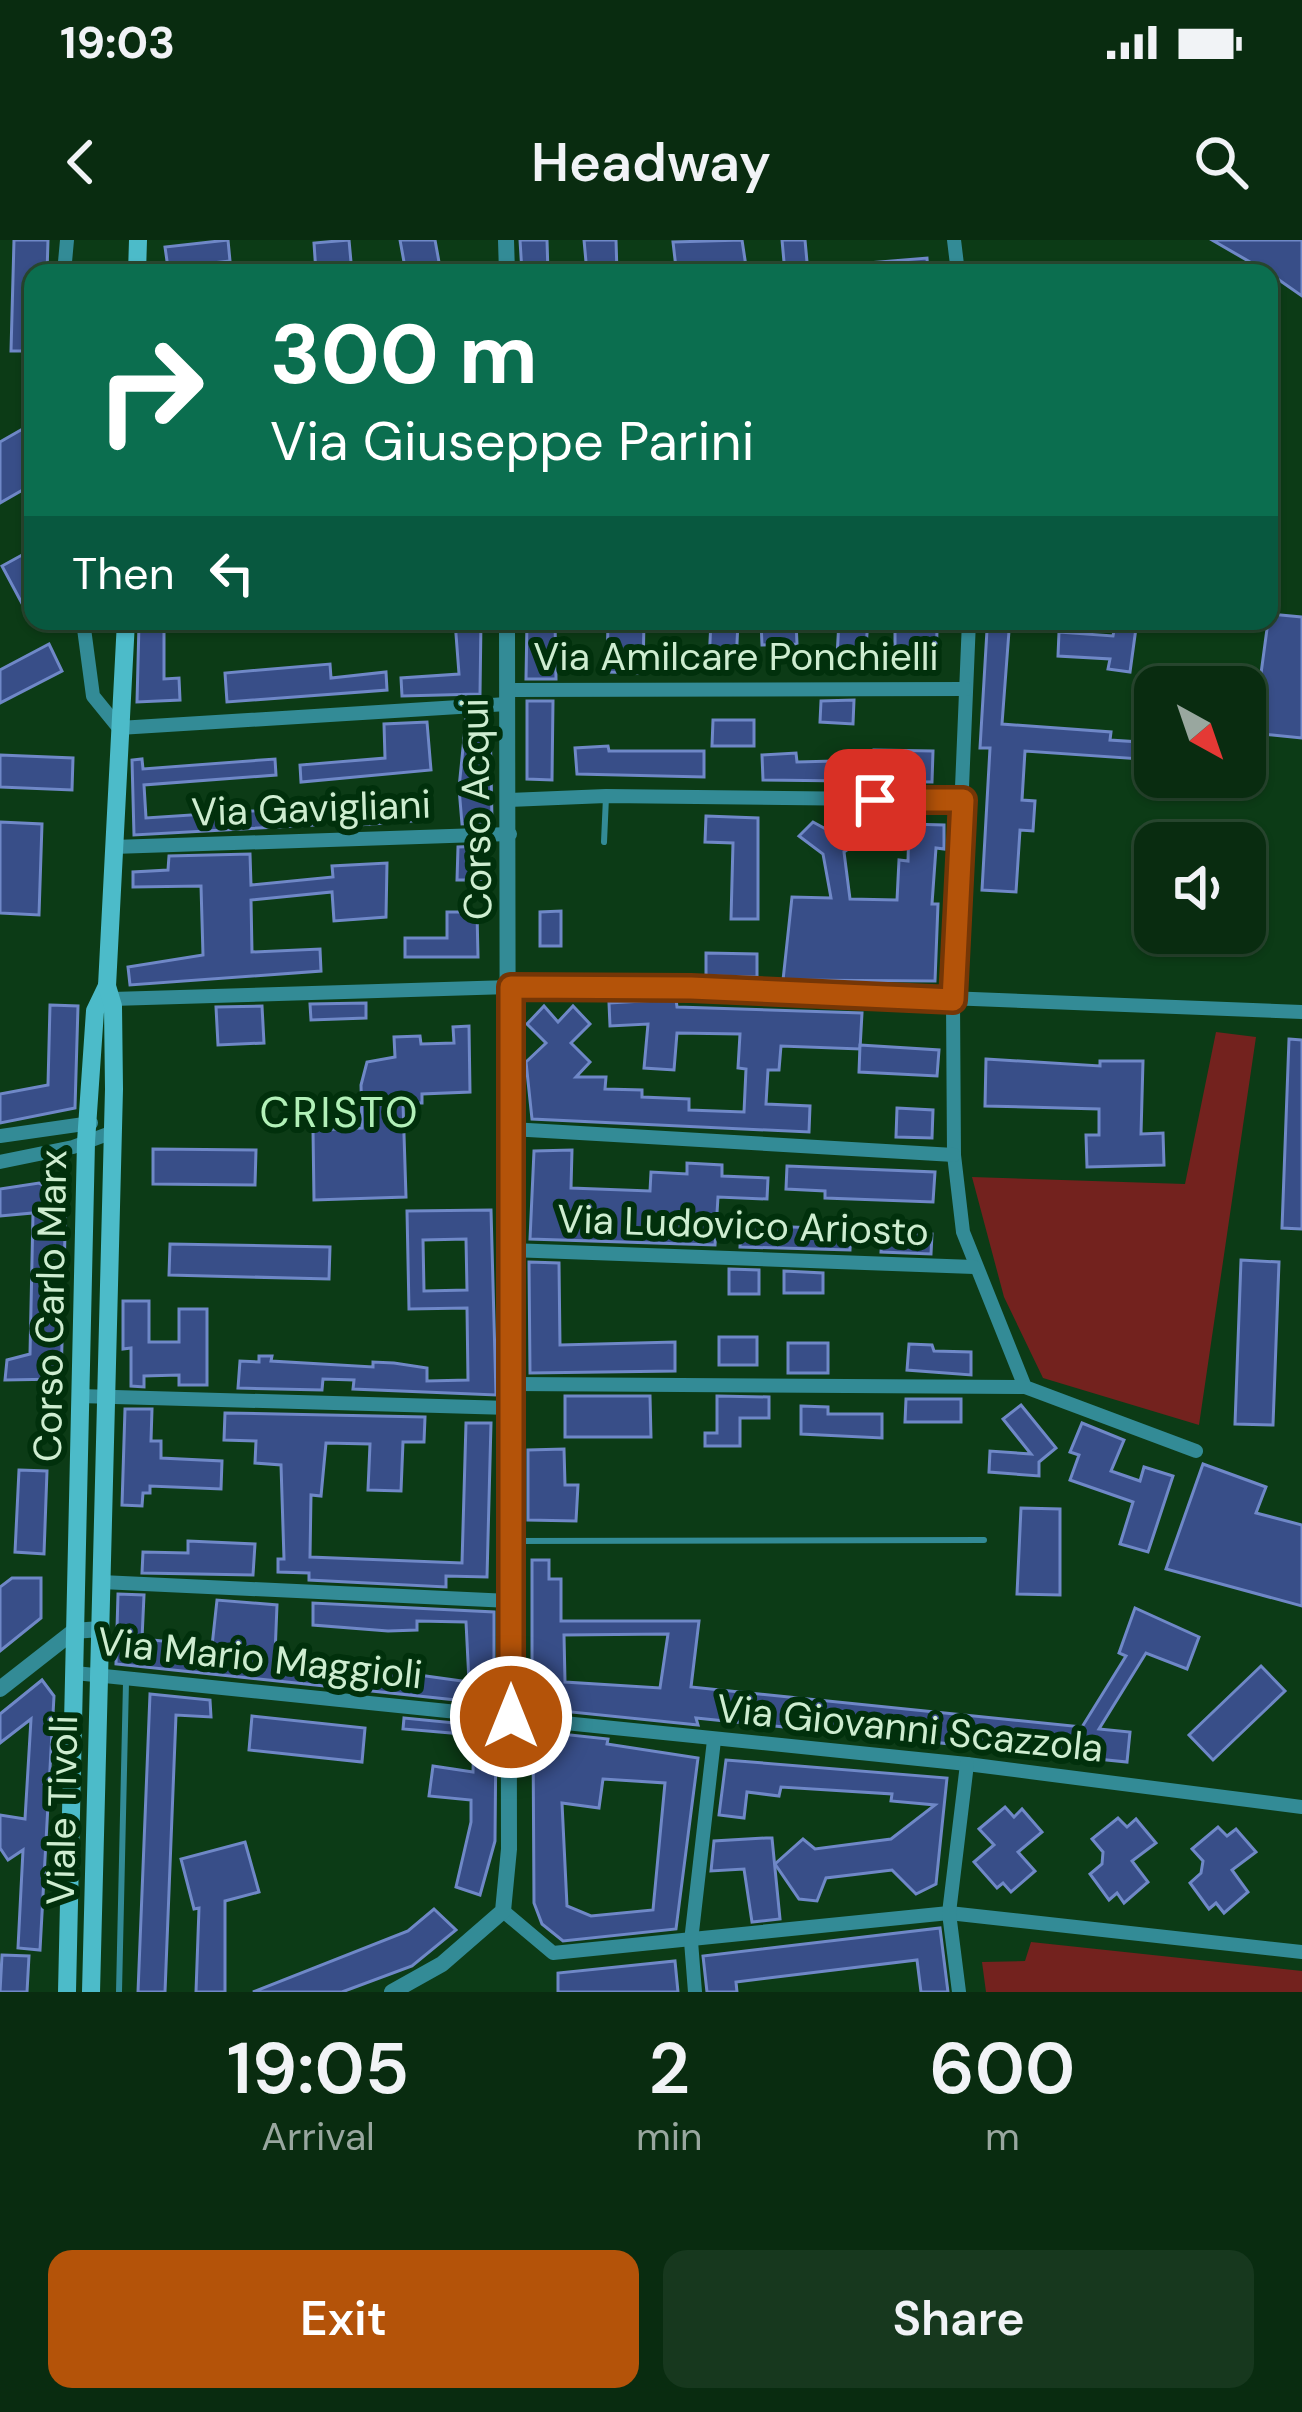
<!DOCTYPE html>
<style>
:root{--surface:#092c10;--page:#17381e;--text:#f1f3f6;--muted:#99a79f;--line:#294830;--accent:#b45309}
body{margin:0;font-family:"DM Sans",sans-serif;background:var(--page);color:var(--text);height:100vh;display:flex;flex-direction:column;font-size:45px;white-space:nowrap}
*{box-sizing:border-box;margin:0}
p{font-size:39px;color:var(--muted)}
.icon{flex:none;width:66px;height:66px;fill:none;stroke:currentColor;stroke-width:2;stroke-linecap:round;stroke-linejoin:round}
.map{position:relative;height:1752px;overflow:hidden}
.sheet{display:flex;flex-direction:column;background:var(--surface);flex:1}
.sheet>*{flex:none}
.guide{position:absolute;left:24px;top:24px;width:1254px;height:366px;border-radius:24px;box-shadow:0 3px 9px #0004,0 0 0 3px var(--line);background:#0b6e4f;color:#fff;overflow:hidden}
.needle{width:78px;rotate:140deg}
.controls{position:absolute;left:1134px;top:426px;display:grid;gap:24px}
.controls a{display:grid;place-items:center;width:132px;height:132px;border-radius:24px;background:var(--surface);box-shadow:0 3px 9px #0004,0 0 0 3px var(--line);font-size:60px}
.pin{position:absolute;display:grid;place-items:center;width:102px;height:102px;color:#fff;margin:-51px;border-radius:24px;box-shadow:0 6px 18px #0006}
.me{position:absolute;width:132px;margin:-66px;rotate:0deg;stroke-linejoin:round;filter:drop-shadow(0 0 9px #0008)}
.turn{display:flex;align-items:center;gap:42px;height:252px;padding:0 48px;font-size:54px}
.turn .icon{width:156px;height:156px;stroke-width:2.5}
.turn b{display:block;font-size:84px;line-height:102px}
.then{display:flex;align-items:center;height:114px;padding:0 48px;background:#0003;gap:24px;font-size:45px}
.eta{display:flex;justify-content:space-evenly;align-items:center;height:204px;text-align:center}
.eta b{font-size:72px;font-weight:600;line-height:84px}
.action{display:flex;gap:24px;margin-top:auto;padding:24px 48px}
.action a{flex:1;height:138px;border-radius:24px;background:var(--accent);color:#fff;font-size:48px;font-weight:600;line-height:138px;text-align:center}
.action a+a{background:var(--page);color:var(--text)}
.status{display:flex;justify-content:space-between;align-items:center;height:84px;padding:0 60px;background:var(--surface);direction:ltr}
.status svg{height:33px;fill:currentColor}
header{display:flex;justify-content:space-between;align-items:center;height:156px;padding:0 48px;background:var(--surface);font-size:54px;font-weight:600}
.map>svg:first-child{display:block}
.green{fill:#73221e}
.building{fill:#384e88;stroke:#6f88c7;stroke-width:3;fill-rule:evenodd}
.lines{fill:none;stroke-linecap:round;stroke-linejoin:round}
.service{stroke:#338b96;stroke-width:6}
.minor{stroke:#338b96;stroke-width:14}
.tertiary{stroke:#338b96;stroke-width:16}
.secondary{stroke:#4cbbc9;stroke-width:18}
.route-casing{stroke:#753606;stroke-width:30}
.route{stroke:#b45309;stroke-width:21}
.labels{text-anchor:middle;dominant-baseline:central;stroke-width:12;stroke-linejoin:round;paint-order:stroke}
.street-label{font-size:39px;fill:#ceedd0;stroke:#01300c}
.neighbourhood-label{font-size:42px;letter-spacing:3px;fill:#b2f1b8;stroke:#01300c}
</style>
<div class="status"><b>19:03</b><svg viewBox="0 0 49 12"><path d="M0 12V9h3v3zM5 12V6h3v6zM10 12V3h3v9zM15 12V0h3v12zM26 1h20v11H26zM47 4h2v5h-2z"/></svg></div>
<header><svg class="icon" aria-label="back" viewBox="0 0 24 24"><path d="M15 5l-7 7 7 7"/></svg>Headway<svg class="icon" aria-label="search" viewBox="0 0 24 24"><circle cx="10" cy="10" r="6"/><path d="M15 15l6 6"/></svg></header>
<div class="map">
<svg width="1302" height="1752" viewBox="0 0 1302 1752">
<rect width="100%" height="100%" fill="#0c3b16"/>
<!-- green -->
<g class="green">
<path d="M1216,792l40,5 -57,388 -156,-47 -39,-81 -32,-120 213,7z"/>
<path d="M1031,1702l271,29v21h-316l-4,-30 43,-1z"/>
</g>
<!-- building -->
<g class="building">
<path d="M14,0h34l-1,33h-14v78h-22z"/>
<path d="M228,0l2,21 -62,7 -3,-21z"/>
<path d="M349,0l3,33h-36l-2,-30z"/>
<path d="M400,0h35l6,33h-35z"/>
<path d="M520,0h27l1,33h-26z"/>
<path d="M584,0h32l1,33h-30z"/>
<path d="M742,0l5,33h-67l-4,-5 -3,-26z"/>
<path d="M782,0h23l3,33h-23z"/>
<path d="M1212,0h90v56l-33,-23z"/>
<path d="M927,18l1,15h-61l-1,-10z"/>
<path d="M33,183v27l-7,4 7,30 -33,19v-61z"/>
<path d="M33,309v75l-31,-58z"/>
<path d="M1269,374l33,3v121l-49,-5z"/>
<path d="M455,381h26l-1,73 -78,2 -1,-18 58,-4z"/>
<path d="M527,381h28l1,58h-30z"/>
<path d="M608,381h36l-1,52 -36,-1z"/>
<path d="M711,381l27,1 -2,42 -27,-2z"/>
<path d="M761,381h35l1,23 -35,1z"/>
<path d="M839,381h29l-3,38 -28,-2z"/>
<path d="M164,383v56l15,-1 1,22 -43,2 2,-78z"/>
<path d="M1115,385l21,3 -6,44 -22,-3 2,-10 -52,-3 1,-24 54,4z"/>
<path d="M895,390h42l-1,36h-41z"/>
<path d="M987,390l22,1 -7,93 109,8 -1,8 45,3v17l-130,-9 -3,49 13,1 -2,30 -13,-1 -4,62 -34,-2 8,-142h-10z"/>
<path d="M49,404l13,27 -62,32v-33z"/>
<path d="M330,424l1,14 55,-6 1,18 -160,12 -2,-29z"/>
<path d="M854,460l-1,24 -33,-2 1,-21z"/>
<path d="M527,461h26l-1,79 -25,-1z"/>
<path d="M490,476l2,106 -30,2 -3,-36 7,-70z"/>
<path d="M713,480h41v26h-42z"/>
<path d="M427,482l4,48 -130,12 -1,-17 85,-7 -1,-34z"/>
<path d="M608,506l1,5h95v26l-127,-3 -2,-26z"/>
<path d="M874,510l59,1 -1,31 -169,-2 -1,-25 34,-2 1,9 77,-2z"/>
<path d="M0,515l73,3 -1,32 -72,-3z"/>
<path d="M142,519l1,10 132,-10 1,16 -132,10 2,33 167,-11 1,18 -180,10 -2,-75z"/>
<path d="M423,559l2,21 -79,6 -2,-21z"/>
<path d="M706,576l52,2v101h-27l2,-76 -28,-1z"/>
<path d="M0,582l42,2 -3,91 -39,-2z"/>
<path d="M813,582l22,12 16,-10 13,14 -20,14 6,47 47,1 2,-40 9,1 1,-37 35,1v24l-8,-1 -4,56h6l-3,77 -152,-1 9,-83 39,1 -8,-44 -24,-18z"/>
<path d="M485,606l-2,34h-26l1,-33z"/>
<path d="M250,614l1,31 82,-8 -1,-11 55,-3 -1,54 -52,4 -2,-29 -81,8 1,52 68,-3 1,22 -191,14 -2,-18 75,-12 -2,-69 -68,1v-15l35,-2 1,-14z"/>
<path d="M561,671v35h-21v-34z"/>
<path d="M447,672h30l1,45h-73v-19h42z"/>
<path d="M706,713l51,1v23l-51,-1z"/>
<path d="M676,759l1,8 185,6 -2,36 -79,-3 -2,24h-11l-2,34 44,2 -1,26 -277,-13 -6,-57 20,-19 -19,-19 17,-18 14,16 15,-16 17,18 -19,19 19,19 -14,15h30l-1,12 37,1v7l47,2v11l55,2 2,-43 -8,-1 2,-34 -63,-1 -3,37 -30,-2 4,-44 -38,2 -1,-23z"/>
<path d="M366,763v15l-55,2 -1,-16z"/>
<path d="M50,765l28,1 -3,102 -75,15v-29l48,-9z"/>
<path d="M262,766l2,37 -46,2 -2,-38z"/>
<path d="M469,786l1,66 -48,2v9h-19l3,94 -92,3 -1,-70 49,-2 -1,-43 6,-23 28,-5 -1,-20 26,-1 1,8 33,-1 -1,-16z"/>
<path d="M1289,799l13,1v189l-20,-1z"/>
<path d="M860,805l79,5 -2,26 -78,-4z"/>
<path d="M986,819l114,7v-5h43l-2,73 22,-1 1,32 -77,2 -1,-32h13v-26l-114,-3z"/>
<path d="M897,868l36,2 -1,28 -36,-1z"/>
<path d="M153,909l103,1 -1,35 -102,-1z"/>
<path d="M572,910l-1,38 79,3 1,-19 36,2v-11l35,2v11l46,2 -1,21 -49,-2 -3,48 -185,-6 4,-88z"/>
<path d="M787,926l148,6 -2,30 -108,-4v-7l-39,-2z"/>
<path d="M39,943l27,16 -5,180 -56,1 2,-20 23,-6 3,-141 -33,3v-27z"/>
<path d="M491,970l5,185 -143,-6 1,-9 -31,-1 -1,11 -84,-2 2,-27 19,1v-6h13l-1,5 102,6v-5l21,1 33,5v13l41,-1 -1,-72 -58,1 -2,-98zM466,999l1,51 -43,1 -1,-51z"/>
<path d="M817,983l34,2 -1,25 -110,-3 1,-22 75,3z"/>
<path d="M882,992l50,2 -1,20 -50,-2z"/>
<path d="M170,1004l160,3 -1,32 -160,-4z"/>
<path d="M1241,1020l38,2 -6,163 -38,-1z"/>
<path d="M529,1022l30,1 1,82 115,-3v29l-145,2z"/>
<path d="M729,1029l30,1v24h-30z"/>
<path d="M784,1031l39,2v20h-39z"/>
<path d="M123,1061h26v41h30v-33h28v76h-28v-10l-35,1v11l-13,-1v-38l-8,1z"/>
<rect x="719" y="1097" width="38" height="28"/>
<rect x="788" y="1103" width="40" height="30"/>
<path d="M909,1104l23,1 2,6 37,1v23l-64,-5z"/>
<path d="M565,1156h85l1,41h-86z"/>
<path d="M717,1156l52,1v21h-29v28h-35v-13h12z"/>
<path d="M906,1159h55v23h-56z"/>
<path d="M1021,1165l35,43 -17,14v14l-50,-4 1,-21 41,3 -28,-35z"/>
<path d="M801,1166l27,1v7h54v24l-81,-4z"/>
<path d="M125,1169h27l-1,32h10v17l61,3 -1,28 -71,-3v7h-7l-1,13 -20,-1z"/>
<path d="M225,1173l200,4 -1,25h-21l-2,49 -33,-1 2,-46 -44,-1 -5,53 -10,-1 -1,62 152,6 4,-140h25l-4,154 -41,-1v11l-137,-7v-7l-31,-1v-13h6l-3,-94 -26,-2 1,-22 -32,-1z"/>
<path d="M1082,1183l42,17 -13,31 29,10 4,-14 29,9 -25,76 -28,-8 13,-42 -63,-22 9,-25 -9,-3z"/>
<path d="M564,1209l1,36h13l-2,36 -48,-1v-70z"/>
<path d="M1203,1224l63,23 -10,26 46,12v81l-136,-37z"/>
<path d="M19,1230l28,1 -3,83 -29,-2z"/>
<path d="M1021,1268l39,1v86l-43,-1z"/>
<path d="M188,1301l67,3 -2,31 -111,-2 1,-21 45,1z"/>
<path d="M532,1320h17v19h12v42h138l-8,66 391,40 44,-71 -7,-3 16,-45 64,29 -12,32 -41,-16 -47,76 31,3 -3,30 -431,-44 2,7 -166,-17zM668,1394l-8,54 -95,-6 -1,-47z"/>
<path d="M12,1338h29v40l-41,33v-64z"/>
<path d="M118,1354l26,1 -2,44 70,7 5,-46 60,5 -2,50 194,27 -3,-60 -49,-1v9l-29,1 -75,-6v-22l181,9v92l-378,-40z"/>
<path d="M1261,1426l24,25 -72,69 -24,-25z"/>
<path d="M42,1440l12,16 -14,254 -22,-2 5,-98 -15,10 -8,-12v-33l25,4 6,-100 -31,24v-29z"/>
<path d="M150,1454l60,6 1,17 -35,-2 -11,277h-27z"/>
<path d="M252,1476l113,12 -3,34 -113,-12z"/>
<path d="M404,1478l92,9 -1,114 -15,54 -24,-8 15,-65v-22l-42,-4 4,-30 40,6 1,-37 -71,-6z"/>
<path d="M533,1491l75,8 -1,5 91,14 -22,171 -113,12 -21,-17 -8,-21zM603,1539l62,4 -12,127 -62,6 -24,-10 -5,-103 37,5z"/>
<path d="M726,1520l221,18 -11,106 -20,10 -24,-24 -66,8 -9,23 -18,-2 -24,-35 28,-25 12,10 76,-10 44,-34 -44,-4 1,-7 -111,-7 -2,9 -32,-4 -3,26 -25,-3z"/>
<path d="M1005,1567l9,10 8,-8 20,23 -24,20 17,19 -24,21 -8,-9 -6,5 -23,-26 20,-17 -15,-16z"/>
<path d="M1118,1578l9,9 9,-8 20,24 -24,18 16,21 -24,21 -7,-10 -8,7 -19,-26 12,-10 1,-12 -11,-13z"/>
<path d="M1218,1587l9,9 9,-7 20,23 -24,18 16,22 -24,21 -8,-10 -7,6 -19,-26 11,-10 2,-12 -11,-12z"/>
<path d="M766,1598h6l8,81 -28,3 -8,-53 -33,2 3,-30z"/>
<path d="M245,1602l14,50 -34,9v91h-29l3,-84 -5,1 -13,-50z"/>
<path d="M434,1669l22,21 -44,36 -70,26h-89l155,-61z"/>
<path d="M940,1688l8,64h-27l-4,-32 -181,22 1,10h-30l-4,-36z"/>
<path d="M2,1715l27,1 -2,36h-27z"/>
<path d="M675,1721l3,31h-120v-19z"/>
</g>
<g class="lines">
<!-- service -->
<g class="service">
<path d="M604,602l2,-45"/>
<path d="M511,1301l473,-1"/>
<path d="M119,1752l7,-310"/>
</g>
<!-- minor -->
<g class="minor">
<path d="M954,0l4,33"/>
<path d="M64,33l3,-33"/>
<path d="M83,381l10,75 26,32 388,-24"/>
<path d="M969,381l-16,380 1,154 9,77 62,155 171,64"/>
<path d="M507,450l459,-1"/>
<path d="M509,560l97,-4 357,4"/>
<path d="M113,607l397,-13"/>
<path d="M112,759l399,-12 180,1 611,24"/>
<path d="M511,889l443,26"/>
<path d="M0,896l91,-13"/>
<path d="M0,922l73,-15 40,-15"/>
<path d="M510,1010l464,17"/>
<path d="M512,1144l513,3"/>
<path d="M79,1156l433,12"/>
<path d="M101,1342l409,19"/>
<path d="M75,1433l892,91 335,43"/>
<path d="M503,1671l50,42 396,-40 353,39"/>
<path d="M695,1752l-4,-51 23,-201"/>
<path d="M959,1752l-10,-79 18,-149"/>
</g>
<!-- tertiary -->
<g class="tertiary">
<path d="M506,0l1,33"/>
<path d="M0,1449l74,-58 26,-2"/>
<path d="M392,1752l50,-28 61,-53 6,-62 -2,-1228"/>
</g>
<!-- secondary -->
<g class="secondary">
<path d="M137,33l1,-33"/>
<path d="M67,1752l19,-850 9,-131 12,-25"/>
<path d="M91,1752l23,-903 -1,-83 -6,-20 19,-365"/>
</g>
</g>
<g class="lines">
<!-- route casing -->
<g class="route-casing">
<path id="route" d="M511,1477v-730l180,1 262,12 10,-200h-88"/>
</g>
<!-- route -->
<use href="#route" class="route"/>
</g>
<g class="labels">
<!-- street labels -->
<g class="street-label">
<text x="736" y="416">Via Amilcare Ponchielli</text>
<text transform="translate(311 568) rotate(-2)">Via Gavigliani</text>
<text transform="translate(476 569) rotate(-91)">Corso Acqui</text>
<text transform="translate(743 985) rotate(2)">Via Ludovico Ariosto</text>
<text transform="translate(50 1066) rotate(-89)">Corso Carlo Marx</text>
<text transform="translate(260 1418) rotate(6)">Via Mario Maggioli</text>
<text transform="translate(910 1488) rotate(6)">Via Giovanni Scazzola</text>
<text transform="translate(62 1570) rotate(-89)">Viale Tivoli</text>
</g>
<!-- neighbourhood labels -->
<g class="neighbourhood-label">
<text x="340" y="872">CRISTO</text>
</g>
</g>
</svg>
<div class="controls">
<a><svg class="needle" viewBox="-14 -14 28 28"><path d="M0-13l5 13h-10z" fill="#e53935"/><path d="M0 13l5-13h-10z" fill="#99a79f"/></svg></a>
<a><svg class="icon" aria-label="sound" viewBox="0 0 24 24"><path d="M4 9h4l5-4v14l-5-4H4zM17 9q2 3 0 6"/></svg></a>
</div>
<div class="pin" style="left:875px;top:560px;background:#d93025"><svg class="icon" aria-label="arrive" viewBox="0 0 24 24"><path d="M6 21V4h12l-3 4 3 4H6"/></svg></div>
<svg class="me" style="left:511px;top:1477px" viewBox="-20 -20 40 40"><circle r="17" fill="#b45309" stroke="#fff" stroke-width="3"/><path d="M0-11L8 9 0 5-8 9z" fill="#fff"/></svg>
<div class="guide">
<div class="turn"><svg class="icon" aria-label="right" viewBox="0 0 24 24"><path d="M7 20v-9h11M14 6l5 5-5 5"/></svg><div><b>300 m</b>Via Giuseppe Parini</div></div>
<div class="then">Then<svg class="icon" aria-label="left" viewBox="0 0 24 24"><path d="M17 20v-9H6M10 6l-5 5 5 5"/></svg></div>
</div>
</div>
<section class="sheet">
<div class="eta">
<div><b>19:05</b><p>Arrival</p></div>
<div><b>2</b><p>min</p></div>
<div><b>600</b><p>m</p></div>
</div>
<div class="action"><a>Exit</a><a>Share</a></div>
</section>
